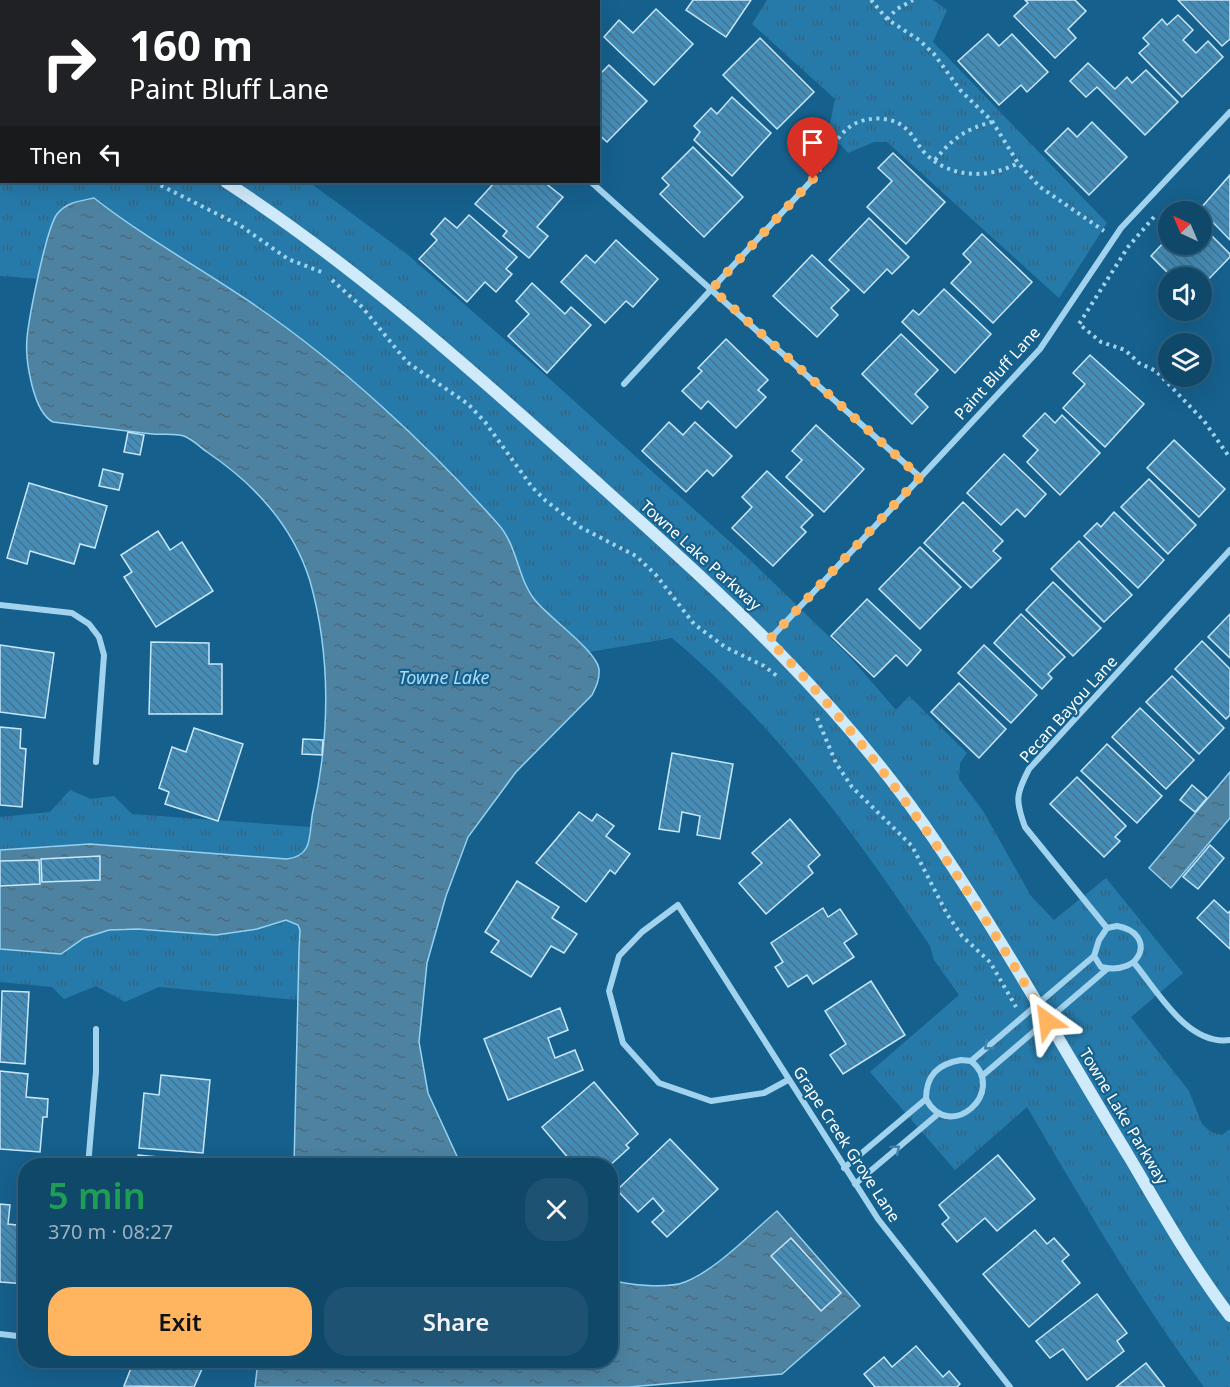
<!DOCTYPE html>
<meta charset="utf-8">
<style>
:root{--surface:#10486a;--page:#1e5272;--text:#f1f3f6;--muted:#9cb2c1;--line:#30607e;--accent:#ffb460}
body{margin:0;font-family:"Noto Sans",sans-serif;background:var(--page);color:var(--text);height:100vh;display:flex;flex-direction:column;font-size:22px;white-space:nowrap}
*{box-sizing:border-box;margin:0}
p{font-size:20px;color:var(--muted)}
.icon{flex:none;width:33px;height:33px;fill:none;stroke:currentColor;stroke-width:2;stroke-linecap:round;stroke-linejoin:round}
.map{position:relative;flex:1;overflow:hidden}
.sheet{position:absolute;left:18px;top:1158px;width:600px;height:210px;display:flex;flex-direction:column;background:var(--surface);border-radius:24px;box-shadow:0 6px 24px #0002,0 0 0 2px var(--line)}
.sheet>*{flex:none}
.banner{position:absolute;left:0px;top:0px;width:600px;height:183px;box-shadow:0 6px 24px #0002,0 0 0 2px var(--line);background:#202124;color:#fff;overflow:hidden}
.needle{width:39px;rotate:316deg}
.tools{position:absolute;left:1158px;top:201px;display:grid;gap:12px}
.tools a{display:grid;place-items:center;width:54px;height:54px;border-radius:50%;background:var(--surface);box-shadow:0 6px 24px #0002,0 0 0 2px var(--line);font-size:30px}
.pin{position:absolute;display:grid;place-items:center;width:51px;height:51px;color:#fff;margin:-62px -26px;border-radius:50% 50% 50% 0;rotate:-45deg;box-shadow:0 0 6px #0007}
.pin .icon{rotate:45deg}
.me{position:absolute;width:66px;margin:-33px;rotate:329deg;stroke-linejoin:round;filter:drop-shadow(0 0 4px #0008)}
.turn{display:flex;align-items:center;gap:21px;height:126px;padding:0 30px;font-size:27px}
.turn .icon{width:78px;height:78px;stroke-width:2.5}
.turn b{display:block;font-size:42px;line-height:51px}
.then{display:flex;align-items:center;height:57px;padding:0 30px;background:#0003;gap:12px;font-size:22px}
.round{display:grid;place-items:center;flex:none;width:63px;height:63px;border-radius:24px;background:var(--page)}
.summary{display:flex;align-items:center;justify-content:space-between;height:102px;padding:0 30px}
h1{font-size:36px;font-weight:600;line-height:45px;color:#1e9e55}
.button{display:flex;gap:12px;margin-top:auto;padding:12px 30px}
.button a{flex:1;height:69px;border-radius:24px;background:var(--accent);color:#111;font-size:24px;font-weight:600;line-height:69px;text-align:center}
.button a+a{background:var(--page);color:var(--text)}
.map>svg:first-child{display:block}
.grass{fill:url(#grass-tufts)}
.water{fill:url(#water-ripples);stroke:#94d1f2;stroke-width:1.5}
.building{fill:url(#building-back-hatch);stroke:#c8e8fb;stroke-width:1.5}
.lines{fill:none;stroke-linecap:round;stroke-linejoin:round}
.path{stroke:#a1d3ef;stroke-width:4;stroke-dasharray:3 4.5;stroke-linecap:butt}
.street{stroke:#a1d3ef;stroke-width:6}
.secondary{stroke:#cfeafb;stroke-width:12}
.oneway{stroke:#4082aa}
.route{stroke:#ffb460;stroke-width:10;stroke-dasharray:0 18}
.labels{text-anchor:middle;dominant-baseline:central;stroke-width:4.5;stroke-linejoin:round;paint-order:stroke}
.street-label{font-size:16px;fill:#fff;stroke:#16608d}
.water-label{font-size:18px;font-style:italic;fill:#addcf6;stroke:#16608d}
</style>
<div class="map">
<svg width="1230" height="1387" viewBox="0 0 1230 1387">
<defs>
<pattern id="grass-tufts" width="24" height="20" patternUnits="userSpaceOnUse" patternTransform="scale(1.5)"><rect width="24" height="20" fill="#267aaa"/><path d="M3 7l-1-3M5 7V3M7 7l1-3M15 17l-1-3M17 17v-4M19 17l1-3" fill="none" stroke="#39637b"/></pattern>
<pattern id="water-ripples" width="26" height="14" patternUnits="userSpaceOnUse" patternTransform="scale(1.5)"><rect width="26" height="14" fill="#4d83a1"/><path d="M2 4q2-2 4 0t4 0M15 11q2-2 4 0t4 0" fill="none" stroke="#4d6a7b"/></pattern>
<pattern id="building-back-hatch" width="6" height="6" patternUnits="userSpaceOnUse" patternTransform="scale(1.5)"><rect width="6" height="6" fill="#448db8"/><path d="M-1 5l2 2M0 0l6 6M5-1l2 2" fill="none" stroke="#47738d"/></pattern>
</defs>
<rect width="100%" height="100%" fill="#16608d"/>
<!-- grass -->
<g class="grass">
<path d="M0,0h270l2,1 -270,1v180h307l98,72 145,127 197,178 100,97 47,54 13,-14 58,57 -7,10 -1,16 24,32 48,85 23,24 52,-42 77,95 -52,44 58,74 13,33 9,8 11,3 8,-6v258h-26c-66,-89 -121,-185 -177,-280l-72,63 -85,-98 89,-77 -25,-35 -4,-14c-74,-111 -155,-222 -258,-308l-83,14c-19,-17 -42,-33 -56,-54 -15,-23 -16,-51 -34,-73 -23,-28 -51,-53 -77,-78 -51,-51 -106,-99 -166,-141 -53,-37 -111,-68 -162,-108l-45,35 -10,46 -39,-3z"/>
<path d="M767,0h166l14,10 -14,32 174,181 -48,75 -172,-156h-13l-26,11 -7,-8 -14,-6 8,-40 -83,-75z"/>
<path d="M70,790l21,9 23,-3 18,18 178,13 1,15 -6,11 -18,6 -197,-15 -90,6v-33l50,-5z"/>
<path d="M286,920l12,5 4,12 -4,63 -139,-13 -34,15 -29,-16 -32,13 -12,-12 -52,-5v-33l61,5 23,-16 25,-8 29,-1 78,6 41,-6z"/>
</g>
<!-- water -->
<g class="water">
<path d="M94,198c51,40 108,71 162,108 86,59 172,139 242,218 20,22 19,54 37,76 13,17 62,51 64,69 1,10 -3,18 -7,26l-76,77 -48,65 -22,59 -19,67 -8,79 9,51 33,72h-167l5,-214 1,-21 -2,-5 -12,-5 -29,9 -41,6 -78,-6 -29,1 -25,8 -23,16 -61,-5v-99l90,-6 197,15c28,-4 21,-25 26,-48 17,-75 18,-155 -3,-230 -17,-55 -57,-98 -103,-129 -7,-5 -15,-13 -23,-16 -9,-3 -22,-1 -32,-2 -33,-4 -66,-8 -99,-12 -20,-10 -28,-62 -26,-84 2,-21 19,-109 30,-124 10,-12 23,-13 37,-16z"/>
<path d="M1230,772v46l-59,70 -22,-20z"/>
<path d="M777,1211l83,95 -78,68 -153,13h-374l3,-26 352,-1 1,-80c18,5 56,9 74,2 31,-12 66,-49 92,-71z"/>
</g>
<!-- building -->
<g class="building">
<path d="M298,0h87l-2,2z"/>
<path d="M492,0h44l-1,2z"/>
<path d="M693,0h58l-25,37 -40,-27z"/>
<path d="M1025,0h50l11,11 -18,18 8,9 -21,20 -41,-42 14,-13z"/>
<path d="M1178,0h52v39l-8,7z"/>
<path d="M656,9l37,35 -39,41 -50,-48 15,-17 14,13z"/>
<path d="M1178,15l15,15 -10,10 13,13 12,-12 15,16 -41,40 -43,-44 10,-9 -6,-6 19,-19 5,6z"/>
<path d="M988,34l11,12 13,-12 36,38 -21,20 -6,-7 -22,20 -41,-44z"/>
<path d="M760,38l54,54 -37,37 -54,-54z"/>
<path d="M1088,63l27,26 12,-12 5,6 14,-13 32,32 -33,33 -48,-48 -11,10 -16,-16z"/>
<path d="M609,65l38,36 -40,41 -9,-8v-58z"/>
<path d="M732,97l39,36 -39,43 -38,-36 6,-8 -6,-6 17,-18 6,6z"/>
<path d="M1092,122l35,35 -38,38 -44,-44 23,-23 9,9z"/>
<path d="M693,147l50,50 -39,40 -44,-43 9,-9 -7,-7z"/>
<path d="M893,153l52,49 -39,42 -39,-37 25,-26 -14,-13z"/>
<path d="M1230,175v65l-30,-31z"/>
<path d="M495,182h49l19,15 -26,30 11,9 -19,22 -26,-22 4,-5 -32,-27z"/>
<path d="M469,215l48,42 -11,12 6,5 -16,18 -11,-10 -18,20 -48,-43 18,-19 -6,-6 14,-16 12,10z"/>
<path d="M869,218l40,39 -17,17 -5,-5 -23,24 -35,-33z"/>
<path d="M1202,226l28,28v3l-28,29v-8h-29l-22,-22 17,-18v6h34z"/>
<path d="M982,234l50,48 -39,41 -42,-40 20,-21 -8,-8z"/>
<path d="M616,240l42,39 -25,28 -7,-6 -21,22 -44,-41 25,-27 9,8z"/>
<path d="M812,255l37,35 -18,18 7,7 -21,22 -44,-41z"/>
<path d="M532,283l33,31 6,-7 20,18 -44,48 -39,-37 21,-22 -13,-13z"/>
<path d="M944,289l47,45 -36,39 -53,-51 11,-12 6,5z"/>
<path d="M901,334l37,36 -23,24 13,13 -16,17 -50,-50z"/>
<path d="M726,339l42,41 -10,10 8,7 -30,31 -28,-27 -7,8 -19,-18 20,-20 -4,-3z"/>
<path d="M1090,355l54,49 -39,43 -42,-39 22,-24 -12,-11z"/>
<path d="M1045,413l10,10 7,-8 38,38 -40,42 -33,-33 11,-12 -15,-14z"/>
<path d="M669,422l14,13 12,-13 37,34 -19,20 -6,-6 -21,22 -44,-41z"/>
<path d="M816,425l48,44 -40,43 -38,-35 16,-17 -10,-9z"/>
<path d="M128,432l16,3 -4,20 -16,-3z"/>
<path d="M1174,440l51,49 -26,28 -52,-49z"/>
<path d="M1004,454l42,40 -21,23 -8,-8 -16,16 -34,-32z"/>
<path d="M103,469l20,5 -4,16 -20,-4z"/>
<path d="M767,471l46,44 -12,12 5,5 -33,34 -41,-38 20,-21 -10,-10z"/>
<path d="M1149,479l47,46 -28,29 -47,-47z"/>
<path d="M29,483l78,23 -12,42 -15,-4 -6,20 -44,-13 -3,13 -20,-6z"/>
<path d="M963,502l40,39 -10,10 8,7 -30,30 -47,-45z"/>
<path d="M1114,512l50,48 -26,28 -54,-52 13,-13 4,4z"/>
<path d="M158,531l12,19 12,-8 31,49 -57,36 -32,-50 8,-5 -11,-17z"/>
<path d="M1079,541l53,54 -28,27 -53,-53z"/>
<path d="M920,547l41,40 -41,42 -41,-40z"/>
<path d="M1053,582l48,46 -28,28 -47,-46z"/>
<path d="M867,599l54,51 -14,16 -11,-11 -22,22 -43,-41z"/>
<path d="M1021,614l44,43 -17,17 4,4 -10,11 -48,-46z"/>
<path d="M1230,614v44l-22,-21z"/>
<path d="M1202,641l28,28v46l-4,4 -51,-50z"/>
<path d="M151,642l58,1v21h13v50h-73z"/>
<path d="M0,645l54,8 -9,65 -45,-6z"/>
<path d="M984,645l53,50 -26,28 -53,-50z"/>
<path d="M1172,676l52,52 -25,26 -53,-52z"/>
<path d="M959,683l47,46 -27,29 -48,-46z"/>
<path d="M1140,708l54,52 -28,29 -54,-52z"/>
<path d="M0,727l21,2 -1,19 6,1 -4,58 -22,-2z"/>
<path d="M194,728l49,16 -25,77 -53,-17 4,-12 -10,-4 13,-41 14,5z"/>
<path d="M303,739l20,1 -1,15 -20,-1z"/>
<path d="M1107,744l55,52 -25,27 -56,-52z"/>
<path d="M672,753l61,11 -13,75 -23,-4 3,-19 -18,-4 -3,20 -20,-3z"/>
<path d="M1077,777l49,49 -11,11 5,4 -16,16 -54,-53z"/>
<path d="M1192,785l15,13 -12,14 -15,-12z"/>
<path d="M579,812l13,9 5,-7 17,12 -8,10 24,18 -15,20 -5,-4 -24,32 -50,-39z"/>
<path d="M790,819l30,36 -12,11 5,7 -47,41 -27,-31 23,-20 -10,-10z"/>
<path d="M1210,845l14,13 -26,31 -15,-12z"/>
<path d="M100,856v24l-58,2 -1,-23z"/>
<path d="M39,860l1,24 -40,2v-25z"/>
<path d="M517,881l42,26 -7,11 25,16 -13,19 -13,-7 -20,31 -40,-25 8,-11 -14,-9z"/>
<path d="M1214,900l14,13 2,-2v38l-33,-31z"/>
<path d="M823,908l5,9 12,-8 17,25 -13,9 10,14 -41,27 -6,-9 -19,12 -13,-20 8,-5 -12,-19z"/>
<path d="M871,981l34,54 -62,39 -13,-19 16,-11 -21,-33z"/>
<path d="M2,991l27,1 -4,72 -25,-2z"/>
<path d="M560,1008l8,22 -20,8 7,20 20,-8 8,20 -75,30 -24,-61z"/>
<path d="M0,1071l28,3 -2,23 22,2 -1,18h-4l-3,35 -40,-3z"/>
<path d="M161,1075l49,5 -7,73 -64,-5 5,-55 15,2z"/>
<path d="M594,1082l44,52 -12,11 3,3 -20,18h-34l-33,-39z"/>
<path d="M670,1139l48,50 -51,48 -15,-15 12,-11 -11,-13 -15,14 -21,-22z"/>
<path d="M138,1155l61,6v5h-62z"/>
<path d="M998,1155l37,44 -38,32 -12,-13 -28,24 -15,-18 7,-6 -10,-13z"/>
<path d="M0,1204l10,1 -2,19 18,2v58l-26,-2z"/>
<path d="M1035,1230l12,14 7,-6 15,17 -7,6 18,22 -51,44 -46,-53z"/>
<path d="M791,1238l50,55 -20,18 -50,-55z"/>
<path d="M1097,1294l30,39 -10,8 7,10 -37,29 -24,-31 -13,9 -14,-17z"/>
<path d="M916,1346l27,31 6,-6 11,13 -3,3h-82l-11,-13 20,-17 8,10z"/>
<path d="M206,1360l-12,27 -70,-1 9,-23 -4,-3z"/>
<path d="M1146,1363l19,24h-49z"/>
</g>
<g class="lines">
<!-- path -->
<g class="path">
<path d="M871,0l16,19 32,21 15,14 27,37 31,30 26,42 22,24 64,44"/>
<path d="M887,19l10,-10 16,-9"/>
<path d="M0,80l2,1"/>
<path d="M935,160c17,-21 30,-31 57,-38"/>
<path d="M819,171c8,-14 16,-32 28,-42 14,-13 43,-14 57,-2 9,7 13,17 20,25 25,27 65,27 94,11"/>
<path d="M154,182l87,44 47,33 36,14"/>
<path d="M1154,217l-26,30 -49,77 22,18 24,8 14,13 17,8 48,50 26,37"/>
<path d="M332,280l30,27 45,55 61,42 17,18 47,65 14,14 34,26 56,29 20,19 38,49 31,23 39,19 13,10"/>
<path d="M817,718l19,45 16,24 60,59 35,68 15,22 28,26 26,45"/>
</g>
<!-- street -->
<g class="street">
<path d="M441,0l1,2"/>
<path d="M84,2l1,-2"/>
<path d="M591,2l1,-2"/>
<path d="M0,165l2,-2"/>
<path d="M0,171l2,7"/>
<path d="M591,182l329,295"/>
<path d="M624,384l189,-205"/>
<path d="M0,605l72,8 17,11 10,13 5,18 -8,107"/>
<path d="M769,640l271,-291 81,-121 109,-116"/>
<path d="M1117,926c40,7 26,51 -16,41l-7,-11 5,-16 8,-12z"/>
<path d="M1107,928l-82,-101c-10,-27 -9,-33 4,-58l201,-219"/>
<path d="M1135,964c23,28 53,82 95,76"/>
<path d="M961,1060l10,1c37,30 -21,83 -45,38 0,-24 12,-35 35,-39z"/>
<path d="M971,1061l123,-105"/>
<path d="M982,1076l125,-107"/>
<path d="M788,1080l-24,13 -53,8 -52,-18 -36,-40 -14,-52 10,-35 23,-24 36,-27 200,314 132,168"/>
<path d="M88,1166l8,-94v-43"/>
<path d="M844,1168l82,-69"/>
<path d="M855,1184l83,-70"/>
<path d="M0,1334l26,3"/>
</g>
<!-- secondary -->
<g class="secondary">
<path d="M0,58l2,1"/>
<path d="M226,182c132,86 248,190 365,295 128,115 250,223 347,368 69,102 129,210 193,315 31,53 62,107 99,156"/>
</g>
</g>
<!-- one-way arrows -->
<defs><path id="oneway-chevron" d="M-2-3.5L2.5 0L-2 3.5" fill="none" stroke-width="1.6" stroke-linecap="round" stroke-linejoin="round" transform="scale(1.5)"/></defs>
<g class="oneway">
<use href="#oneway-chevron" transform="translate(988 1046) rotate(139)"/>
<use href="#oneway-chevron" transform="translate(896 1149) rotate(-40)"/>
</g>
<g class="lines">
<!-- route -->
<path class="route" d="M813,179l-101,110 208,188 -151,163c115,118 195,240 278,381"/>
</g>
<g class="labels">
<!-- street labels -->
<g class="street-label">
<text transform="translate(997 373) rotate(-48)">Paint Bluff Lane</text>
<text transform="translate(701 555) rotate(42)">Towne Lake Parkway</text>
<text transform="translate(1068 709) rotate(-48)">Pecan Bayou Lane</text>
<text transform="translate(1124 1116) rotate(59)">Towne Lake Parkway</text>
<text transform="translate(847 1144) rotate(57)">Grape Creek Grove Lane</text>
</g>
<!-- water labels -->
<g class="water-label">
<text x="444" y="677">Towne Lake</text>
</g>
</g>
</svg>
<div class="tools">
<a><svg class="needle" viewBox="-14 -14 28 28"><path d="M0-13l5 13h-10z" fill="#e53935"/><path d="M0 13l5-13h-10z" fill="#9cb2c1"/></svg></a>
<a><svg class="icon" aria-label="sound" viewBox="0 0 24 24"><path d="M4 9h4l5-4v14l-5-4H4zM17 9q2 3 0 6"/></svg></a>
<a><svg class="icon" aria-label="layers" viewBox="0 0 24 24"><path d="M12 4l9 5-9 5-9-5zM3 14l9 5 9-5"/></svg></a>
</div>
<div class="pin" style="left:813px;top:179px;background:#d93025"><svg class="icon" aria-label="arrive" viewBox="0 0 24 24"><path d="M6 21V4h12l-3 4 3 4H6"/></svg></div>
<svg class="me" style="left:1047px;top:1021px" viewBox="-20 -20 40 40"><path d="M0-17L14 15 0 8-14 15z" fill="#ffb460" stroke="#fff" stroke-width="4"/></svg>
<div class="banner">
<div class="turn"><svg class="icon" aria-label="right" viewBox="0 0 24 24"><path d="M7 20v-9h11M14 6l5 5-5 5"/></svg><div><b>160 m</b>Paint Bluff Lane</div></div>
<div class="then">Then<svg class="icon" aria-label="left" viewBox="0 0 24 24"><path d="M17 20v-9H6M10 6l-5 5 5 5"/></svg></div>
</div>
<section class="sheet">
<div class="summary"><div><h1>5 min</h1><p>370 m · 08:27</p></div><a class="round"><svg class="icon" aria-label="close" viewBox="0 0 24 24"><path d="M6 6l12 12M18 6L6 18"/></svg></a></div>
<div class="button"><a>Exit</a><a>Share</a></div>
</section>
</div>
